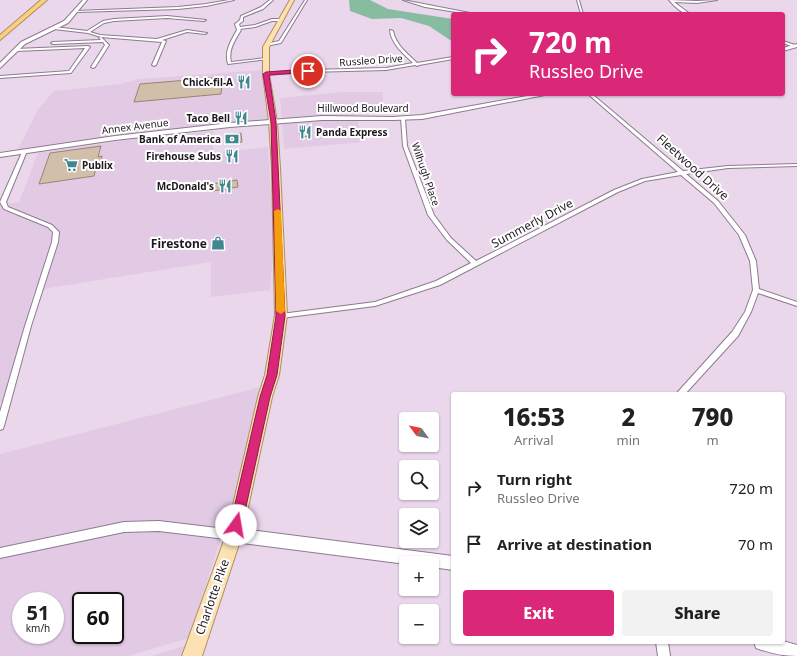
<!DOCTYPE html>
<meta charset="utf-8">
<style>
:root{--surface:#fff;--page:#f2f2f2;--text:#202124;--muted:#757577;--accent:#db2777}
body{margin:0;font-family:"Noto Sans",sans-serif;background:var(--page);color:var(--text);height:100vh;display:flex;flex-direction:column;font-size:15px;white-space:nowrap}
*{box-sizing:border-box;margin:0}
p{font-size:13px;color:var(--muted)}
.icon{flex:none;width:22px;height:22px;fill:none;stroke:currentColor;stroke-width:2;stroke-linecap:round;stroke-linejoin:round}
.map{position:relative;flex:1;overflow:hidden}
.side{position:absolute;left:451px;top:392px;width:334px;height:252px;display:flex;flex-direction:column;background:var(--surface);border-radius:4px;box-shadow:0 1px 3px #0004}
.side>*{flex:none}
.hud{position:absolute;left:451px;top:12px;width:334px;height:84px;border-radius:4px;box-shadow:0 1px 3px #0004;background:#db2777;color:#fff;overflow:hidden}
.needle{width:26px;rotate:303deg}
.tools{position:absolute;left:399px;top:412px;display:grid;gap:8px}
.tools a{display:grid;place-items:center;width:40px;height:40px;border-radius:4px;background:var(--surface);box-shadow:0 1px 3px #0004;font-size:20px}
.speed{position:absolute;left:12px;top:592px;display:flex;gap:8px;font-size:20px;font-weight:700;text-align:center}
.speed>*{display:grid;place-content:center;width:52px;height:52px;border-radius:50%;background:var(--surface);box-shadow:0 1px 3px #0004;line-height:1}
.speed small{font-size:10px;font-weight:400}
.speed .limit{border:2px solid #111;border-radius:6px;background:#fff;color:#111}
.pin{position:absolute;display:grid;place-items:center;width:34px;height:34px;color:#fff;margin:-17px;border:2px solid #fff;border-radius:50%;box-shadow:0 1px 4px #0007}
.me{position:absolute;width:44px;margin:-22px;rotate:13deg;stroke-linejoin:round;filter:drop-shadow(0 0 3px #0008)}
.turn{display:flex;align-items:center;gap:14px;height:84px;padding:0 12px;font-size:18px}
.turn .icon{width:52px;height:52px;stroke-width:2.5}
.turn b{display:block;font-size:28px;line-height:34px}
.eta{display:flex;justify-content:space-evenly;align-items:center;height:68px;text-align:center}
.eta b{font-size:24px;font-weight:800;line-height:28px}
.primary-button{display:flex;gap:8px;margin-top:auto;padding:8px 12px}
.primary-button a{flex:1;height:46px;border-radius:4px;background:var(--accent);color:#fff;font-size:16px;font-weight:800;line-height:46px;text-align:center}
.primary-button a+a{background:var(--page);color:var(--text)}
ul{padding:0;list-style:none}
li{display:flex;align-items:center;gap:12px;height:56px;padding:0 12px}
li div{flex:1}
li b{display:block;font-size:15px}
li em{font-style:normal}
.map>svg:first-child{display:block}
.built{fill:#e2cae5;fill-rule:evenodd}
.forest{fill:#87bca1}
.building{fill:#d1bfaa;stroke:#978672}
.lines{fill:none;stroke-linecap:round;stroke-linejoin:round}
.street-casing{stroke:#8c7b8e;stroke-width:2}
.secondary-casing{stroke:#8c7b8e;stroke-width:2}
.primary-casing{stroke:#ad8f5e;stroke-width:2}
.highway-casing{stroke:#ad8f5e;stroke-width:2}
.street{fill:#fff;fill-rule:evenodd}
.secondary{fill:#fff;fill-rule:evenodd}
.primary{fill:#fce2b3;fill-rule:evenodd}
.highway{fill:#facf80;fill-rule:evenodd}
.route{fill:#db2777;stroke:#8e194d}
.slow{fill:#f59e0b}
.labels{text-anchor:middle;dominant-baseline:central;stroke-width:4;stroke-linejoin:round;paint-order:stroke}
.far-street-label{font-size:10px;fill:#1f1820;stroke:#fff}
.far-poi-label{font-size:10px;font-weight:bold;fill:#1f1820;stroke:#fff;text-anchor:end}
.street-label{font-size:12px;fill:#1f1820;stroke:#fff}
.poi-label{font-size:12px;font-weight:bold;fill:#1f1820;stroke:#fff;text-anchor:end}
</style>
<div class="map">
<svg width="797" height="656" viewBox="0 0 797 656">
<rect width="100%" height="100%" fill="#ead7ec"/>
<!-- built -->
<g class="built">
<path d="M263,70l6,51 -252,30 21,-42 16,-18 66,-7 19,-5z"/>
<path d="M342,92h41l-1,21 -26,2 7,27 -79,7 -4,-51z"/>
<path d="M213,131v22l55,-6 6,98 -4,45 -59,7v-35l-162,26 -15,4 -31,110h-3v-198l19,-2 19,-49 87,-13z"/>
<path d="M261,387l-25,104 -47,147 -61,18h-128v-202zM21,601h34v34h-34zM81,601h34v34h-34z"/>
<path d="M187,645l-3,11h-32z"/>
</g>
<!-- forest -->
<path class="forest" d="M349,0h21l18,9 65,10v23l-24,-16 -28,-8 -29,1 -22,-8z"/>
<!-- building -->
<g class="building">
<path d="M223,77l-2,17 -87,8 6,-18z"/>
<path d="M308,128l2,8 -9,1 -2,-8z"/>
<path d="M241,133l1,9 -16,2 -1,-8z"/>
<path d="M101,146l-3,11 4,-1 -3,12h-3l-2,8 -55,8 11,-31z"/>
<path d="M237,180l1,7 -25,4 -1,-7z"/>
</g>
<g class="lines">
<!-- street casing -->
<g class="street-casing">
<g id="street">
<path d="M229,0h5l-28,6 -28,3 -102,3 -1,-1 103,-4 28,-3z"/>
<path d="M270,0h3l-10,9 -20,8v4l-4,3 1,3 15,-2 17,-6h9l1,2h-10l-17,6 -15,2 1,1c-6,10 -13,20 -10,32l35,-4 2,1 -40,5c-4,-13 3,-23 9,-34l-2,-6 5,-4 1,-4 20,-9z"/>
<path d="M305,0h2l-26,43 -15,3v-2l13,-3z"/>
<path d="M403,0l72,14h-6l-44,-7z"/>
<path d="M577,0h2l4,14h-2z"/>
<path d="M669,0l28,1 20,-1 -20,3 -23,-1 16,12c-8,0 -16,-8 -21,-14z"/>
<path d="M167,16l39,4 -2,1 -37,-3 -53,3 -10,2 -14,9 10,3 57,4 30,-9 20,3 -2,1 -18,-2 -25,8 4,1 -10,24 -2,1 -2,-1 10,-23 -61,-5 8,8 -14,22 -2,1 -2,-1 14,-22 -2,-3 -50,2 -2,-1 2,-1 48,-2 -2,-2 2,-1 -13,-4 -34,-4 1,-2 32,4 16,-10 11,-2z"/>
<path d="M390,30l3,1c3,14 14,22 24,32l36,-6v2l-34,6 -2,1 -2,-1 -29,5 -78,2 -42,3 -2,-1 2,-1 42,-3 78,-2 27,-5c-9,-9 -22,-19 -23,-33z"/>
<path d="M783,41l12,4 1,1 -2,1 -11,-4z"/>
<path d="M88,46l2,1 -19,26 -71,5v-2l69,-5 16,-23 -69,3 -1,-2z"/>
<path d="M588,94h4l91,77 45,-5 69,-2v2l-69,2 -42,6 32,27 27,34 11,26 3,28 38,13v4l-39,-13 -7,19 -13,24 -53,58h-9l56,-62 13,-20 8,-22 -3,-29 -11,-26 -25,-32 -33,-28 -36,6 -27,11 -178,93 -65,21 -94,12h-2l-1,-2 3,-2 94,-12 61,-21 35,-18 -24,-23 -19,-25 -25,-69 -2,-28 4,1 2,27 27,69 17,23 25,23 138,-71 28,-11 36,-7z"/>
<path d="M23,150l4,1 -21,51 2,5 44,18 7,7 -1,10 -27,84 -27,100 -1,3 -3,1v-18l25,-86 27,-84 1,-10 -5,-5 -44,-18 -4,-7z"/>
<path d="M159,521l75,9 3,2 2,3 -2,3 -3,2 -75,-9 -35,1 -124,26v-10l124,-26z"/>
<path d="M656,642h12l2,14h-12z"/>
</g>
</g>
<!-- secondary casing -->
<g class="secondary-casing">
<g id="secondary">
<path d="M83,0h4l-19,23 -43,21 -25,24v-5l21,-21 43,-21z"/>
<path d="M797,44v3l-14,4v-3z"/>
<path d="M538,94h12l-128,25 -29,1h-71l-92,7 -115,13 -115,17v-4l115,-17 115,-13 92,-7 71,1 29,-2z"/>
<path d="M234,528l219,28v14l-21,-3v-4l-26,1 -172,-22 -5,-2 -2,-5 2,-5z"/>
<path d="M783,641l14,4v11c-15,0 -27,-3 -41,-8l-2,-6h29z"/>
</g>
</g>
<!-- primary casing -->
<g class="primary-casing">
<path id="primary" d="M290,0h4l-25,47v27l8,48 3,46 7,147 -8,60 -7,22 -30,138 -40,121h-20l44,-121 32,-138 7,-22 10,-60 -3,-147 -3,-46 -6,-48v-27z"/>
</g>
<!-- highway casing -->
<g class="highway-casing">
<path id="highway" d="M41,0h6l-47,40v-5z"/>
</g>
<!-- street -->
<use href="#street" class="street"/>
<!-- secondary -->
<use href="#secondary" class="secondary"/>
<!-- primary -->
<use href="#primary" class="primary"/>
<!-- highway -->
<use href="#highway" class="highway"/>
</g>
<!-- route -->
<path class="route" d="M308,69l2,3 -41,3 7,47 9,194 -8,59 -7,22 -28,128 -2,5 -4,1 -5,-1 -1,-5 30,-128 7,-22 9,-59 -5,-194 -8,-48 3,-2z"/>
<!-- slow -->
<path class="slow" d="M278,209l3,2 4,100 -4,3 -5,-3 -2,-100z"/>
<!-- icons -->
<defs>
<g id="restaurant-bare" transform="scale(1.08)"><path d="M-5-6h1v4h1v-4h1v4h1v-4h1v5L-1.5 .5V6h-2V.5L-5-1ZM5-6V6H3V1.5H1.5Q1.5-4 5-6Z" fill="#3f868f" stroke="#fff" stroke-width="2.5" paint-order="stroke"/></g>
<g id="bank-bare" transform="scale(1.08)"><path d="M-6-4H6V4H-6ZM0-2.3a2.3 2.3 0 1 0 0 4.6a2.3 2.3 0 1 0 0-4.6Z" fill="#3f868f" stroke="#fff" stroke-width="2.5" paint-order="stroke"/></g>
<g id="supermarket-bare" transform="scale(1.08)"><path d="M-6-5.5h2.5l.6 2H6L4.5 2H-2.5L-4.4-4H-6ZM-1.5 3.2a1.3 1.3 0 1 0 .1 0ZM3 3.2a1.3 1.3 0 1 0 .1 0Z" fill="#3f868f" stroke="#fff" stroke-width="2.5" paint-order="stroke"/></g>
<g id="shop-bare" transform="scale(1.08)"><path d="M-5-2.5h2.3a2.7 3.5 0 0 1 5.4 0H5L5.5 6h-11ZM-1.5-2.5h3a1.5 2.3 0 0 0-3 0Z" fill="#3f868f" stroke="#fff" stroke-width="2.5" paint-order="stroke"/></g>
</defs>
<g fill-rule="evenodd">
<use href="#restaurant-bare" x="244" y="82"/>
<use href="#restaurant-bare" x="241" y="118"/>
<use href="#restaurant-bare" x="305" y="132"/>
<use href="#bank-bare" x="232" y="139"/>
<use href="#restaurant-bare" x="232" y="156"/>
<use href="#supermarket-bare" x="71" y="165"/>
<use href="#restaurant-bare" x="225" y="186"/>
<use href="#shop-bare" x="218" y="243"/>
</g>
<g class="labels">
<!-- far-street labels -->
<g class="far-street-label">
<text transform="translate(371 60) rotate(-4)">Russleo Drive</text>
<text x="363" y="108">Hillwood Boulevard</text>
<text transform="translate(135 126) rotate(-7)">Annex Avenue</text>
<text transform="translate(426 174) rotate(71)">Wilhugh Place</text>
</g>
<!-- far-poi labels -->
<g class="far-poi-label">
<text x="233" y="82">Chick-fil-A</text>
<text x="230" y="118">Taco Bell</text>
<text x="316" y="132" text-anchor="start">Panda Express</text>
<text x="221" y="139">Bank of America</text>
<text x="221" y="156">Firehouse Subs</text>
<text x="82" y="165" text-anchor="start">Publix</text>
<text x="214" y="186">McDonald's</text>
</g>
<!-- street labels -->
<g class="street-label">
<text transform="translate(693 167) rotate(42)">Fleetwood Drive</text>
<text transform="translate(532 223) rotate(-28)">Summerly Drive</text>
<text transform="translate(212 597) rotate(-71)">Charlotte Pike</text>
</g>
<!-- poi labels -->
<g class="poi-label">
<text x="207" y="243">Firestone</text>
</g>
</g>
</svg>
<div class="tools">
<a><svg class="needle" viewBox="-14 -14 28 28"><path d="M0-13l5 13h-10z" fill="#e53935"/><path d="M0 13l5-13h-10z" fill="#757577"/></svg></a>
<a><svg class="icon" aria-label="search" viewBox="0 0 24 24"><circle cx="10" cy="10" r="6"/><path d="M15 15l6 6"/></svg></a>
<a><svg class="icon" aria-label="layers" viewBox="0 0 24 24"><path d="M12 4l9 5-9 5-9-5zM3 14l9 5 9-5"/></svg></a>
<a>+</a>
<a>−</a>
</div>
<div class="speed"><div>51<small>km/h</small></div><div class="limit">60</div></div>
<div class="pin" style="left:308px;top:71px;background:#d93025"><svg class="icon" aria-label="arrive" viewBox="0 0 24 24"><path d="M6 21V4h12l-3 4 3 4H6"/></svg></div>
<svg class="me" style="left:236px;top:525px" viewBox="-20 -20 40 40"><circle r="19" fill="#fff"/><path d="M0-13L10 11 0 6-10 11z" fill="#db2777"/></svg>
<div class="hud">
<div class="turn"><svg class="icon" aria-label="right" viewBox="0 0 24 24"><path d="M7 20v-9h11M14 6l5 5-5 5"/></svg><div><b>720 m</b>Russleo Drive</div></div>
</div>
<section class="side">
<div class="eta">
<div><b>16:53</b><p>Arrival</p></div>
<div><b>2</b><p>min</p></div>
<div><b>790</b><p>m</p></div>
</div>
<ul>
<li><svg class="icon" aria-label="right" viewBox="0 0 24 24"><path d="M7 20v-9h11M14 6l5 5-5 5"/></svg><div><b>Turn right</b><p>Russleo Drive</p></div><em>720 m</em></li>
<li><svg class="icon" aria-label="arrive" viewBox="0 0 24 24"><path d="M6 21V4h12l-3 4 3 4H6"/></svg><div><b>Arrive at destination</b></div><em>70 m</em></li>
</ul>
<div class="primary-button"><a>Exit</a><a>Share</a></div>
</section>
</div>
